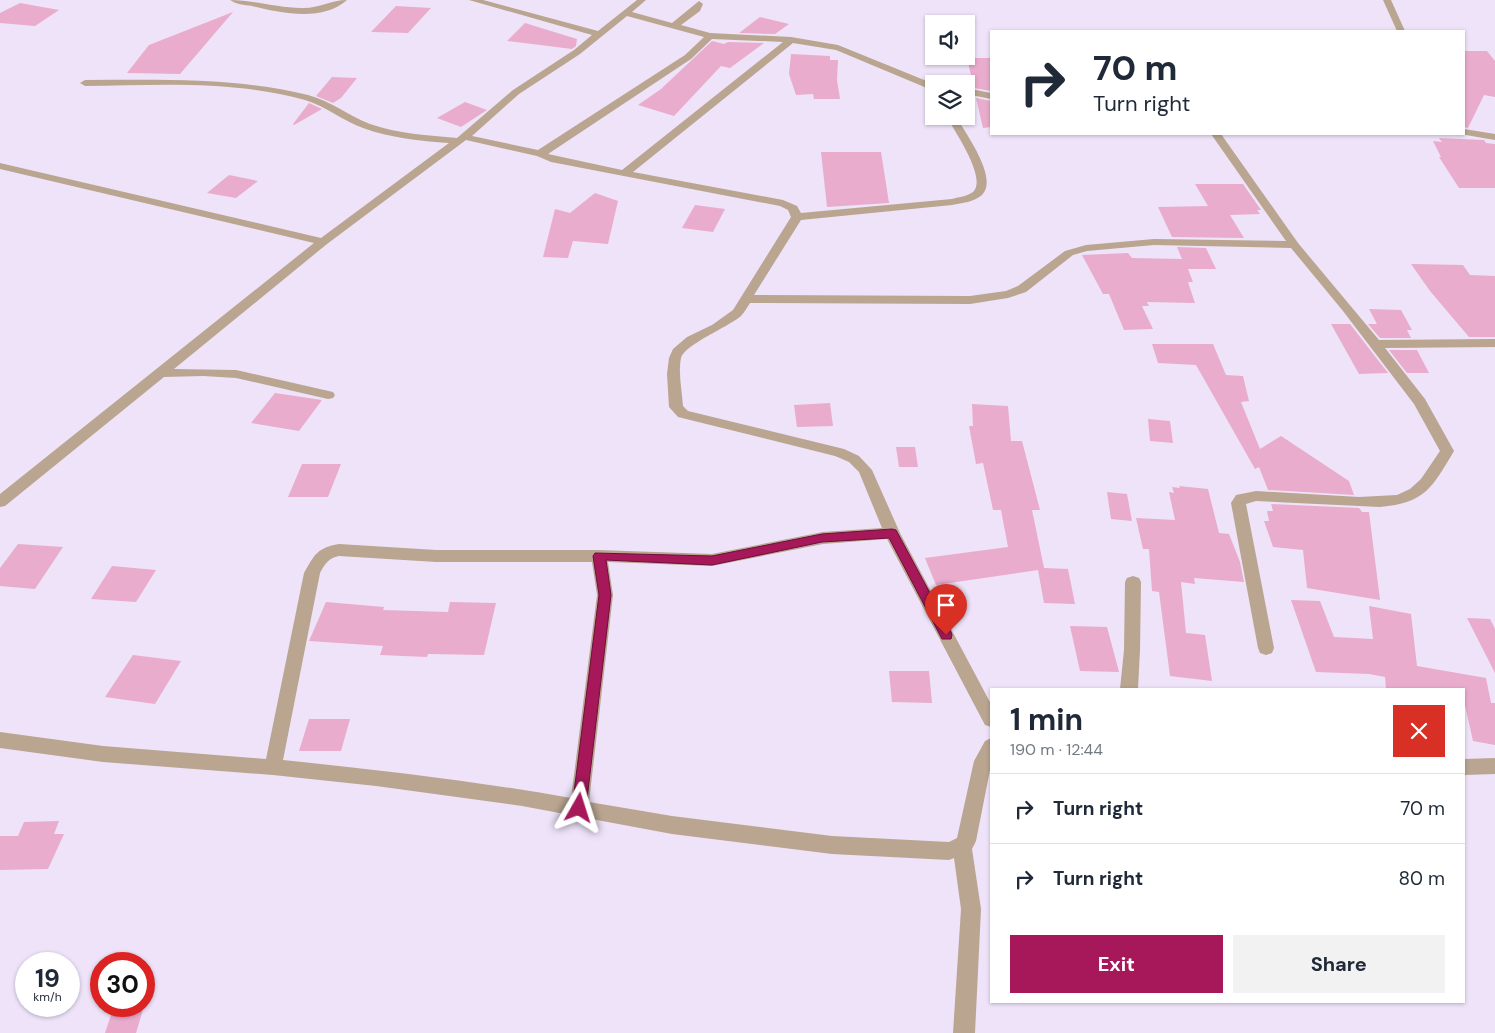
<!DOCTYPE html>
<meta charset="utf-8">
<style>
:root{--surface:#fff;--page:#f2f2f3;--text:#1f2937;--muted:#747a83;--line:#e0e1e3;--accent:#a61859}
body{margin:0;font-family:"DM Sans",sans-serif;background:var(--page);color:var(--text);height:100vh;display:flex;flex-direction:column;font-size:19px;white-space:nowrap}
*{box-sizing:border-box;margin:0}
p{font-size:16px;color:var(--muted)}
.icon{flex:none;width:28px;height:28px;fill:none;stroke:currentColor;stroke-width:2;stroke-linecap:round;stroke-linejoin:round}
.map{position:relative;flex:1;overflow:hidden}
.side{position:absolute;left:990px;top:688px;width:475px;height:315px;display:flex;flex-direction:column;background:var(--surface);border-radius:0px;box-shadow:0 1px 4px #0004}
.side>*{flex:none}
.hud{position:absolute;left:990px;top:30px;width:475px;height:105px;border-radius:0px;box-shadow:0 1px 4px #0004;background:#fff;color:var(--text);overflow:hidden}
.tools{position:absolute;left:925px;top:15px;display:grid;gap:10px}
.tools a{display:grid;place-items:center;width:50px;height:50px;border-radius:0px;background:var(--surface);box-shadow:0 1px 4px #0004;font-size:25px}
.speed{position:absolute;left:15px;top:952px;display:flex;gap:10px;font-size:25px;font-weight:700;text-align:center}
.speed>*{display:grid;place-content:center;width:65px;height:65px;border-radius:50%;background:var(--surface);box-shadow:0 1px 4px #0004;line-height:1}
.speed small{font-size:12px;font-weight:400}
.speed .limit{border:8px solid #d22;background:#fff;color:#111}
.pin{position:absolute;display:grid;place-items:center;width:42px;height:42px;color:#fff;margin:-51px -21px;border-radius:50% 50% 50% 0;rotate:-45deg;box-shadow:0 0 5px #0007}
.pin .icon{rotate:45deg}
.me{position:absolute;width:55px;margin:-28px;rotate:6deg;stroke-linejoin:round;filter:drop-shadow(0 0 4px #0008)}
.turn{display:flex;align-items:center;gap:18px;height:105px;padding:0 20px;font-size:22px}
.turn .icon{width:65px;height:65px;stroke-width:2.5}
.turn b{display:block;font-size:35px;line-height:42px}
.round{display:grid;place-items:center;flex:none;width:52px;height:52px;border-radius:0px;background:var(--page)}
.summary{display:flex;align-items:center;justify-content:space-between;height:85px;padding:0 20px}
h1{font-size:30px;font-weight:700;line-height:38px}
.action{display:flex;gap:10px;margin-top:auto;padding:10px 20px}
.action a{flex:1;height:58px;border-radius:0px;background:var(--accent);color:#fff;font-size:20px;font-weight:700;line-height:58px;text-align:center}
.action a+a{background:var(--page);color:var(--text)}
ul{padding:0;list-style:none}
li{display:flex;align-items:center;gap:15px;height:70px;padding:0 20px;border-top:1px solid var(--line)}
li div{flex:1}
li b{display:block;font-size:19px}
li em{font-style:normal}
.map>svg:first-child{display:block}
.building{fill:#e9accd}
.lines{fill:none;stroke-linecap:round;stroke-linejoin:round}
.minor{fill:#b9a590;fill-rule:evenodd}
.route{fill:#a61859;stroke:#6c103a}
</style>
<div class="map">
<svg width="1495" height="1033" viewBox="0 0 1495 1033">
<rect width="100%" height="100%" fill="#eee3f9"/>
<!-- building -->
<g class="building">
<path d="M20,3l39,7 -24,16 -35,-3v-10z"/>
<path d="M396,6l35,2 -23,25 -37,-1z"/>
<path d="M233,12l-53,62 -53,-1 22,-28z"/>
<path d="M760,17l29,7 -14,10 -36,-1z"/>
<path d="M525,23l52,16 -1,7 -4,3 -65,-8z"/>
<path d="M712,41l12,3 4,-2 36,1 -34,25 -9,-2 -47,50 -36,-11 23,-16z"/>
<path d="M1464,51h23l8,10v36l-11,-2 -16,33 -4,-1z"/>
<path d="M791,54l39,2v4h8l-1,20 3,19h-26l-1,-5 -17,1 -7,-21z"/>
<path d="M967,58h24v33l-17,-3z"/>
<path d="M332,77l25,1 -16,20 -8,5 -17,-7z"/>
<path d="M976,98l15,3v26l-8,1z"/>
<path d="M465,102l22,8 -26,17 -24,-9z"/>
<path d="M309,103l13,6 -28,16 -1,-1z"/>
<path d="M1439,138l45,2 2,3 9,1v44h-36l-20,-31h2l-8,-16 9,1z"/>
<path d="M821,152h60l8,51 -62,4z"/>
<path d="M229,175l29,6 -22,17 -29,-5z"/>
<path d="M1195,184h48l18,26h-4l3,4 -30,1 14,23 -72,-1 -14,-30 50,-1z"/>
<path d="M595,193l23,8 -10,43 -35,-3 -5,17 -25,-1 12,-48 15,4z"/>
<path d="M695,205l30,4 -12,23 -31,-4z"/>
<path d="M1177,247l29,1 10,21h-28l5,13h-5l7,21 -48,-1 2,4h-7l11,23 -29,1 -15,-36h-6l-21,-39 46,-2 4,5 50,1z"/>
<path d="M1411,264l52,1 7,10 25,1v61h-26l-39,-46z"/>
<path d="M1369,309l32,1 11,20h-5l4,8h-31l-12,-14h9z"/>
<path d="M1331,324h19l38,49 -29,1z"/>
<path d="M1152,344h61l13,31 17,1 6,25 -8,1 19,47 21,-13 68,45 5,14 -86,-5 -9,-23 -4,2 -59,-104 -38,-2z"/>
<path d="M1389,350h28l12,23h-22z"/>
<path d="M275,393l47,7 -23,31 -48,-8z"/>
<path d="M830,403l3,23 -36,1 -3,-22z"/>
<path d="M972,404l36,2 3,35h11l18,69h-8l12,58 24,1 7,35 -31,-1 -6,-33 -102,15 -11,-27 83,-11 -7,-37h-8l-10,-47 -7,1 -7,-38h4z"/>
<path d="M1148,419l22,2 3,22 -23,-2z"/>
<path d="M896,447h19l3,20h-19z"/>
<path d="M302,464h39l-13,33h-40z"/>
<path d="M1179,486l29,3 11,44 10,1 11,28 4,20 -50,-4 1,6 -14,-2 5,51 19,2 7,46 -42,-5 -11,-84 -7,-1 -3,-42h-6l-7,-31 39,2 -6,-28 5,1 -2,-6 8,1z"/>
<path d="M1107,492l20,2 5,27 -21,-2z"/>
<path d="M1271,504l88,4 3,4h7l11,88 -73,-12 -4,-38 -30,-3 -9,-26h5l-2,-10h6z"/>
<path d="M18,544l45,3 -28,42 -35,-3v-18z"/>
<path d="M112,566l44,4 -20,32 -45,-3z"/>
<path d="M1291,600l29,1 14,36 39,2 -4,-33 42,8 6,52 69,12 5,25h4v42l-22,-4 -9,-40v-12h-78l-1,-12 -16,-3 -53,-2z"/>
<path d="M326,602l58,5 -1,3 65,2 2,-10 46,1 -12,52 -56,-1 -1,3 -47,-2 3,-9 -74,-5z"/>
<path d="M1467,618l23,1 5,10v44z"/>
<path d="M1070,626l37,1 12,45 -39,-1z"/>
<path d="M133,655l48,6 -26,43 -50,-7z"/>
<path d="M889,671h40l3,32 -40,-1z"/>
<path d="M309,719h41l-9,32h-42z"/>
<path d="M59,821l-5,13h10l-16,35 -48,1v-34h18l6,-14z"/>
<path d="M114,1006h30l-8,27h-31z"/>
</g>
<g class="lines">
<!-- minor -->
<g class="minor">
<path d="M230,0c24,0 47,8 71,8 17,1 30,-8 46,-8 -24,22 -66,13 -95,6 -7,-1 -17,-2 -22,-6z"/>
<path d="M469,0h14l115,31 39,-31h9l-14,12 40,11 27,-22 4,3 -3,7 -19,14 29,8 81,4 47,8 96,39v7l-98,-41 -43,-7 -160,129 150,28 14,6 4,7 151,-14c7,-2 17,-3 22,-8 12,-15 -20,-61 -28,-75h10c9,17 43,62 26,79 -8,7 -20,8 -30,10l-151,15 -47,75 216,1 36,-5 12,-5 47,-35 21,-6 68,-6 132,2 -75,-107h10l77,109 81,97 116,-1v8l-110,1 40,51 29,52c-22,37 -29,52 -74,56l-124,-6 -10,3 28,144 -2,5 -6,2 -6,-2 -2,-5 -27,-145 5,-8 20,-4 103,6 38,-2 13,-6 11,-10 19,-28 -26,-47 -71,-93 -52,-63 -137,-3 -67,6 -14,4 -47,37 -18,6 -38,6 -220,-1c-3,4 -5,9 -9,13 -13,11 -57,29 -60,42 -3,15 1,33 2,48l5,5 156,38 15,7 13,14 28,63 91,171v23l-6,-2 -98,-186 -64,5 -111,22 -104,-4 5,33 -24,207 83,14 160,20 117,6 8,-4 17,-77 11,-20 6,-3v27l-15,76 -4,8 9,60 -6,124h-22l8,-124 -7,-51 -5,2 -117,-6 -160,-20 -150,-28 -146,-20 -103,-11 -170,-13 -103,-14v-16l103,14 163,13 38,-186c11,-19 13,-25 35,-29l97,6h163l113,4 111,-22 59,-4 -23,-56 -10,-10 -14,-6 -157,-39 -9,-10 -2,-33 2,-16 4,-9 14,-12 25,-12 21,-15 58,-93 -3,-7 -8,-4 -229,-44 -14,-6 -71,-16 -139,104 -153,125 62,1 97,22 2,3 -2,3 -5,1 -92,-21 -33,-2 -39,1 -159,129 -5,1v-13l314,-251 -314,-74v-6l321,75 128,-95c-29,-2 -59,-5 -86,-15 -20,-7 -37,-22 -58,-28 -71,-20 -148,-15 -220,-14l-5,-3 5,-3c75,0 150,-3 223,15 23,6 41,21 62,29 28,10 58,11 87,14l56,-48 61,-40 18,-15zM627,16l77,21 -19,18 -147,95 -66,-14 47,-42 61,-40zM712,39l71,3 -161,128 -74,-16 143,-95zM339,556l97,6h156l5,33 -26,203c-95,-17 -191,-28 -288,-38l37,-187c5,-9 8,-15 19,-17z"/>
<path d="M1383,0h8l14,31h-8z"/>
<path d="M966,88l25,5v6l-25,-5z"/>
<path d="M1464,129l31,5v6l-35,-6h4z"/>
<path d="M1133,576l6,2 2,4 -1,68 -2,39h-18l4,-39 1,-68 2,-4z"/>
<path d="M1495,758v16l-31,1v-16z"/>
</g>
</g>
<!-- route -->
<path class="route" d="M892,529l4,1 55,102 1,3 -1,4h-9l-53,-101 -67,4 -110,23 -106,-5 5,35 -25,213 -2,5 -5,1 -5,-1 -2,-5 27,-213 -6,-39 2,-3 117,3 110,-22z"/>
</svg>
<div class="tools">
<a><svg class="icon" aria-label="sound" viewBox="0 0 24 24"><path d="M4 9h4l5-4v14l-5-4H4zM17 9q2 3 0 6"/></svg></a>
<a><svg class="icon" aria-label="layers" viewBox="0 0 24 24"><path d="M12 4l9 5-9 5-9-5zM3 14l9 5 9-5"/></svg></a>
</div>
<div class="speed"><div>19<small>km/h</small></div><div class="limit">30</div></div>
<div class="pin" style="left:946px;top:635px;background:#d93025"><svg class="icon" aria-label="arrive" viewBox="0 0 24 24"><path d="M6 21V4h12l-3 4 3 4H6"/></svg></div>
<svg class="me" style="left:579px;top:808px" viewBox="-20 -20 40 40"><path d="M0-17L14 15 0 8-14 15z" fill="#a61859" stroke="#fff" stroke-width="4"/></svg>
<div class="hud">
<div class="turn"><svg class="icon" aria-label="right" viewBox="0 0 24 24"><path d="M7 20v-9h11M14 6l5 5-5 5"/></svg><div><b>70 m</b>Turn right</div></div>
</div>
<section class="side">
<div class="summary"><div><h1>1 min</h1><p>190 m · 12:44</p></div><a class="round" style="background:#d93025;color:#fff"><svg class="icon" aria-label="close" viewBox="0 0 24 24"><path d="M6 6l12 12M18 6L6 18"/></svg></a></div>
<ul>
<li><svg class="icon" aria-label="right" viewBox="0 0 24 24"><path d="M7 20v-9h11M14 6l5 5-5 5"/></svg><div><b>Turn right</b></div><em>70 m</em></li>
<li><svg class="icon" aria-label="right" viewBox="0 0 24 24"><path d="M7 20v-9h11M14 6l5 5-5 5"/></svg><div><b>Turn right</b></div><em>80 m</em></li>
</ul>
<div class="action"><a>Exit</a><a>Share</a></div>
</section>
</div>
